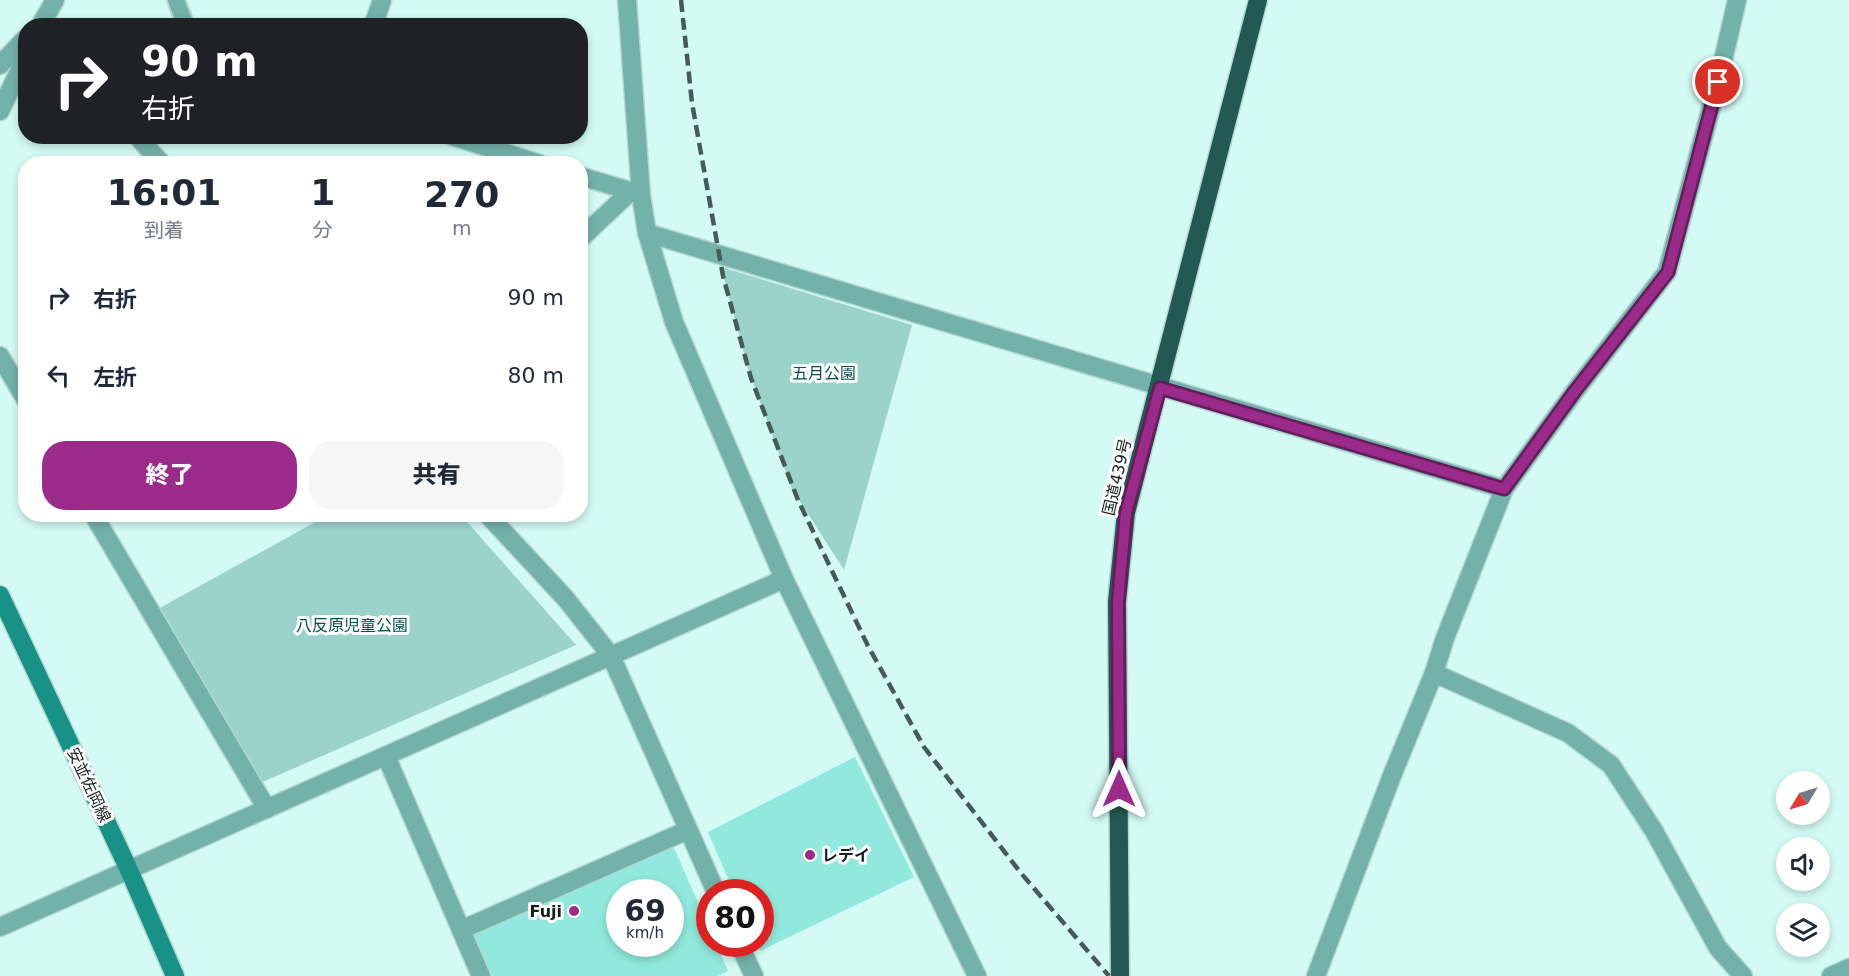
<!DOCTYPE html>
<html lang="ja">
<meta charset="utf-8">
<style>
:root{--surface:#fff;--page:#f6f6f7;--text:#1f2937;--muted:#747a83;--accent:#9a2b8a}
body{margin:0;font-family:"DejaVu Sans","Noto Sans JP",sans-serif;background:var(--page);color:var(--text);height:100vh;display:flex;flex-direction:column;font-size:22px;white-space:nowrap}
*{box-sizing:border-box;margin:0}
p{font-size:20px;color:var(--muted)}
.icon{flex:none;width:33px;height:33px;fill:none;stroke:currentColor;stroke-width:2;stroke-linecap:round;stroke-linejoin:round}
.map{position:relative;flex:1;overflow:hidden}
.side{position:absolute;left:18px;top:156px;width:570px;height:366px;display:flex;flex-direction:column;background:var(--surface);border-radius:24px;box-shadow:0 3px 9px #0003}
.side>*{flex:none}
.banner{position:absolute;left:18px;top:18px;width:570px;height:126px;border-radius:24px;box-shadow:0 3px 9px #0003;background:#202124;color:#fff;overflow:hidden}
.needle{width:39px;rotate:232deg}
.controls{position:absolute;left:1776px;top:771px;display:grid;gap:12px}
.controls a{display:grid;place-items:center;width:54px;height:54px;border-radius:50%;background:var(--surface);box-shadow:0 3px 9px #0003;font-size:30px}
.speed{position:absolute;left:606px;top:879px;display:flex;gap:12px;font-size:30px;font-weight:700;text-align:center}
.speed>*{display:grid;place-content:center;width:78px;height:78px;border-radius:50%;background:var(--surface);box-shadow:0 3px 9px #0003;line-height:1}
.speed small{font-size:15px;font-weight:400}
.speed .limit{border:9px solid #d22;background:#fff;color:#111}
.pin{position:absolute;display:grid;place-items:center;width:51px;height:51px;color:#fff;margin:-26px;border:3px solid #fff;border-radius:50%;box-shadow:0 2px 6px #0007}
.me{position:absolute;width:66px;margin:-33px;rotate:0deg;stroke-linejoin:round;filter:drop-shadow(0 0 4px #0008)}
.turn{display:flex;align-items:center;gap:21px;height:126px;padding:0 24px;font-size:27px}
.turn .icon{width:78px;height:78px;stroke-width:2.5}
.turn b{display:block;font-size:42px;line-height:51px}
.eta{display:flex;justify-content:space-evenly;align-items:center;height:102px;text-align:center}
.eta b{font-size:36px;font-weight:800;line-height:42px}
.primary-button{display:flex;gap:12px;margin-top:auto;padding:12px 24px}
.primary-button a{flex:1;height:69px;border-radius:24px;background:var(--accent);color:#fff;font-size:24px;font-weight:800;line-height:69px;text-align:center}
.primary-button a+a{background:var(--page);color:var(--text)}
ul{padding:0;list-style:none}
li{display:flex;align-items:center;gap:18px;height:78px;padding:0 24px}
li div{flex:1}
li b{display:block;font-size:22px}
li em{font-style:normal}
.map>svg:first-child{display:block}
.green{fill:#9bd3cb}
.building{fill:#90e9dc;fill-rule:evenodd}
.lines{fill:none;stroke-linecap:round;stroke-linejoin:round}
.lane-casing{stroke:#b4d7d2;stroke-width:20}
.street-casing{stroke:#b4d7d2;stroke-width:21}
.secondary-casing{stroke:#b4d7d2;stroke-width:21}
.highway-casing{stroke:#b4d7d2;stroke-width:21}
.lane{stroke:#73b2a9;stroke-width:16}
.street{stroke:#73b2a9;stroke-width:18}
.secondary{stroke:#189286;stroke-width:18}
.highway{stroke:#225952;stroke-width:18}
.rail{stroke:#465a57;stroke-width:4.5;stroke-dasharray:12 6;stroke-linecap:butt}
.route-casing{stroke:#641c5a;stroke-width:15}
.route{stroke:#9a2b8a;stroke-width:10}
.poi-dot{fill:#9a2b8a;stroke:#fefefe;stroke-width:2}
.labels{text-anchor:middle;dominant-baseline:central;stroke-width:6;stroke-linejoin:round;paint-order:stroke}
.park-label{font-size:16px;fill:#01544d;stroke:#fefefe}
.street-label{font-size:16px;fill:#13211f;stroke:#fefefe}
.poi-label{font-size:16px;font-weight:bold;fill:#13211f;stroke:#fefefe;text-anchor:start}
</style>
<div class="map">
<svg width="1849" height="976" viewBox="0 0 1849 976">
<rect width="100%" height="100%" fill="#d3faf4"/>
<!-- green -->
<g class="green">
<path d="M721,267l191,58 -68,245 -52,-81 -44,-120z"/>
<path d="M328,515h133l115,130 -318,139 -100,-175z"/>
</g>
<!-- building -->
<g class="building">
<path d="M855,757l59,120 -154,74 -3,-7h3v-52h-26l-26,-60z"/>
<path d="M673,846l37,83v15h6l12,27 -10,5h-226l-18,-42zM620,892h50v52h-50z"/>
</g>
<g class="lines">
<!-- lane casing -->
<g class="lane-casing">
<path id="lane" d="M176,0l10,26"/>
</g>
<!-- street casing -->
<g class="street-casing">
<g id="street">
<path d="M627,0l14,195 6,38 27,89 110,257 193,397"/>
<path d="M40,26l15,-26"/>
<path d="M373,26l9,-26"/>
<path d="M0,65l26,-27"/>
<path d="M0,111l26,-54"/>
<path d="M137,136l25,28"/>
<path d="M452,136l88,28"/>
<path d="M580,176l60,18"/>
<path d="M647,233l857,256"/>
<path d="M580,239l51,-48"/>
<path d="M0,356l26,44"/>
<path d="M93,514l174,295"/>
<path d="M487,514l79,85 45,57 105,236"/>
<path d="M1434,673l134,60 43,32 43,66 64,117 25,28"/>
<path d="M386,756l95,220"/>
<path d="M0,927l784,-348"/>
<path d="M461,930l227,-100"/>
<path d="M739,944l15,32"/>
<path d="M1316,976l75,-198 43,-105 11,-35 59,-149 71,-98 92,-119 51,-190 19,-82"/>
<path d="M1831,976l18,-8"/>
</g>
</g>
<!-- secondary casing -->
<g class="secondary-casing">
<path id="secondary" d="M0,595l129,275 46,106"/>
</g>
<!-- highway casing -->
<g class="highway-casing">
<path id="highway" d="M1120,976l-3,-374 9,-89 132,-513"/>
</g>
<!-- lane -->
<use href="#lane" class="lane"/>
<!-- street -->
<use href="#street" class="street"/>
<!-- secondary -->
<use href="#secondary" class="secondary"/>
<!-- highway -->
<use href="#highway" class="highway"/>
<!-- rail -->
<path class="rail" d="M681,0l11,103 31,173 28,102 47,122 70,146 56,101 96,125 89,104"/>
</g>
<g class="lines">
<!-- route casing -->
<g class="route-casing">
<path id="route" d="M1119,789l-1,-187 4,-45 4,-44 34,-125 344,101 71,-98 93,-119 50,-190"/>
</g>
<!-- route -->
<use href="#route" class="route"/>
</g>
<!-- markers -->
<g class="poi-dot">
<circle cx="810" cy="855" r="6"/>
<circle cx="574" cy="911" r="6"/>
</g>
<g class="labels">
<!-- park labels -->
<g class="park-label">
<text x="824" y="373">五月公園</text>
<text x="352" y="625">八反原児童公園</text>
</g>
<!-- street labels -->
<g class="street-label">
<text transform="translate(1117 477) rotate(-77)">国道439号</text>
<text transform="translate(89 785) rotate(65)">安並佐岡線</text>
</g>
<!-- poi labels -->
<g class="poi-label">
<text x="822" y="855">レデイ</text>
<text x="562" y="911" text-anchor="end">Fuji</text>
</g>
</g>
</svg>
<div class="controls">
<a><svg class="needle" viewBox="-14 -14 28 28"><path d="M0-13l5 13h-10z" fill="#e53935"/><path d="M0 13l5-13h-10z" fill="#747a83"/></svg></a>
<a><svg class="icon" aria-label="sound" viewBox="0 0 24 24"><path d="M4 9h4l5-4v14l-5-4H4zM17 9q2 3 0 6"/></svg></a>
<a><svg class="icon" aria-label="layers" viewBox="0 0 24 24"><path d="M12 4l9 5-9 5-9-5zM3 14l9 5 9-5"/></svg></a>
</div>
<div class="speed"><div>69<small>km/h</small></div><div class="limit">80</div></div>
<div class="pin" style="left:1718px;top:82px;background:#d93025"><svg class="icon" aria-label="arrive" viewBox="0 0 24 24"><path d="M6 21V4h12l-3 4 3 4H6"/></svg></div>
<svg class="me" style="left:1119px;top:789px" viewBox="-20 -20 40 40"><path d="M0-17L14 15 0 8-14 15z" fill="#9a2b8a" stroke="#fff" stroke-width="4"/></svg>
<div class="banner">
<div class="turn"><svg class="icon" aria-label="right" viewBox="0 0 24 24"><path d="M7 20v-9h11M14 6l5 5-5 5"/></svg><div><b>90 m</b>右折</div></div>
</div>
<section class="side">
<div class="eta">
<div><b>16:01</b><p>到着</p></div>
<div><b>1</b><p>分</p></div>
<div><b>270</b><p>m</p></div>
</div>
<ul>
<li><svg class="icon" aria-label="right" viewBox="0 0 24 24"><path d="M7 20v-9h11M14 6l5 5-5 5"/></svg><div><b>右折</b></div><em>90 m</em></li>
<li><svg class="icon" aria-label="left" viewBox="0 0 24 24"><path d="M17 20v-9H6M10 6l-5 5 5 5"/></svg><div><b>左折</b></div><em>80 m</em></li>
</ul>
<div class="primary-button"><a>終了</a><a>共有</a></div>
</section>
</div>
